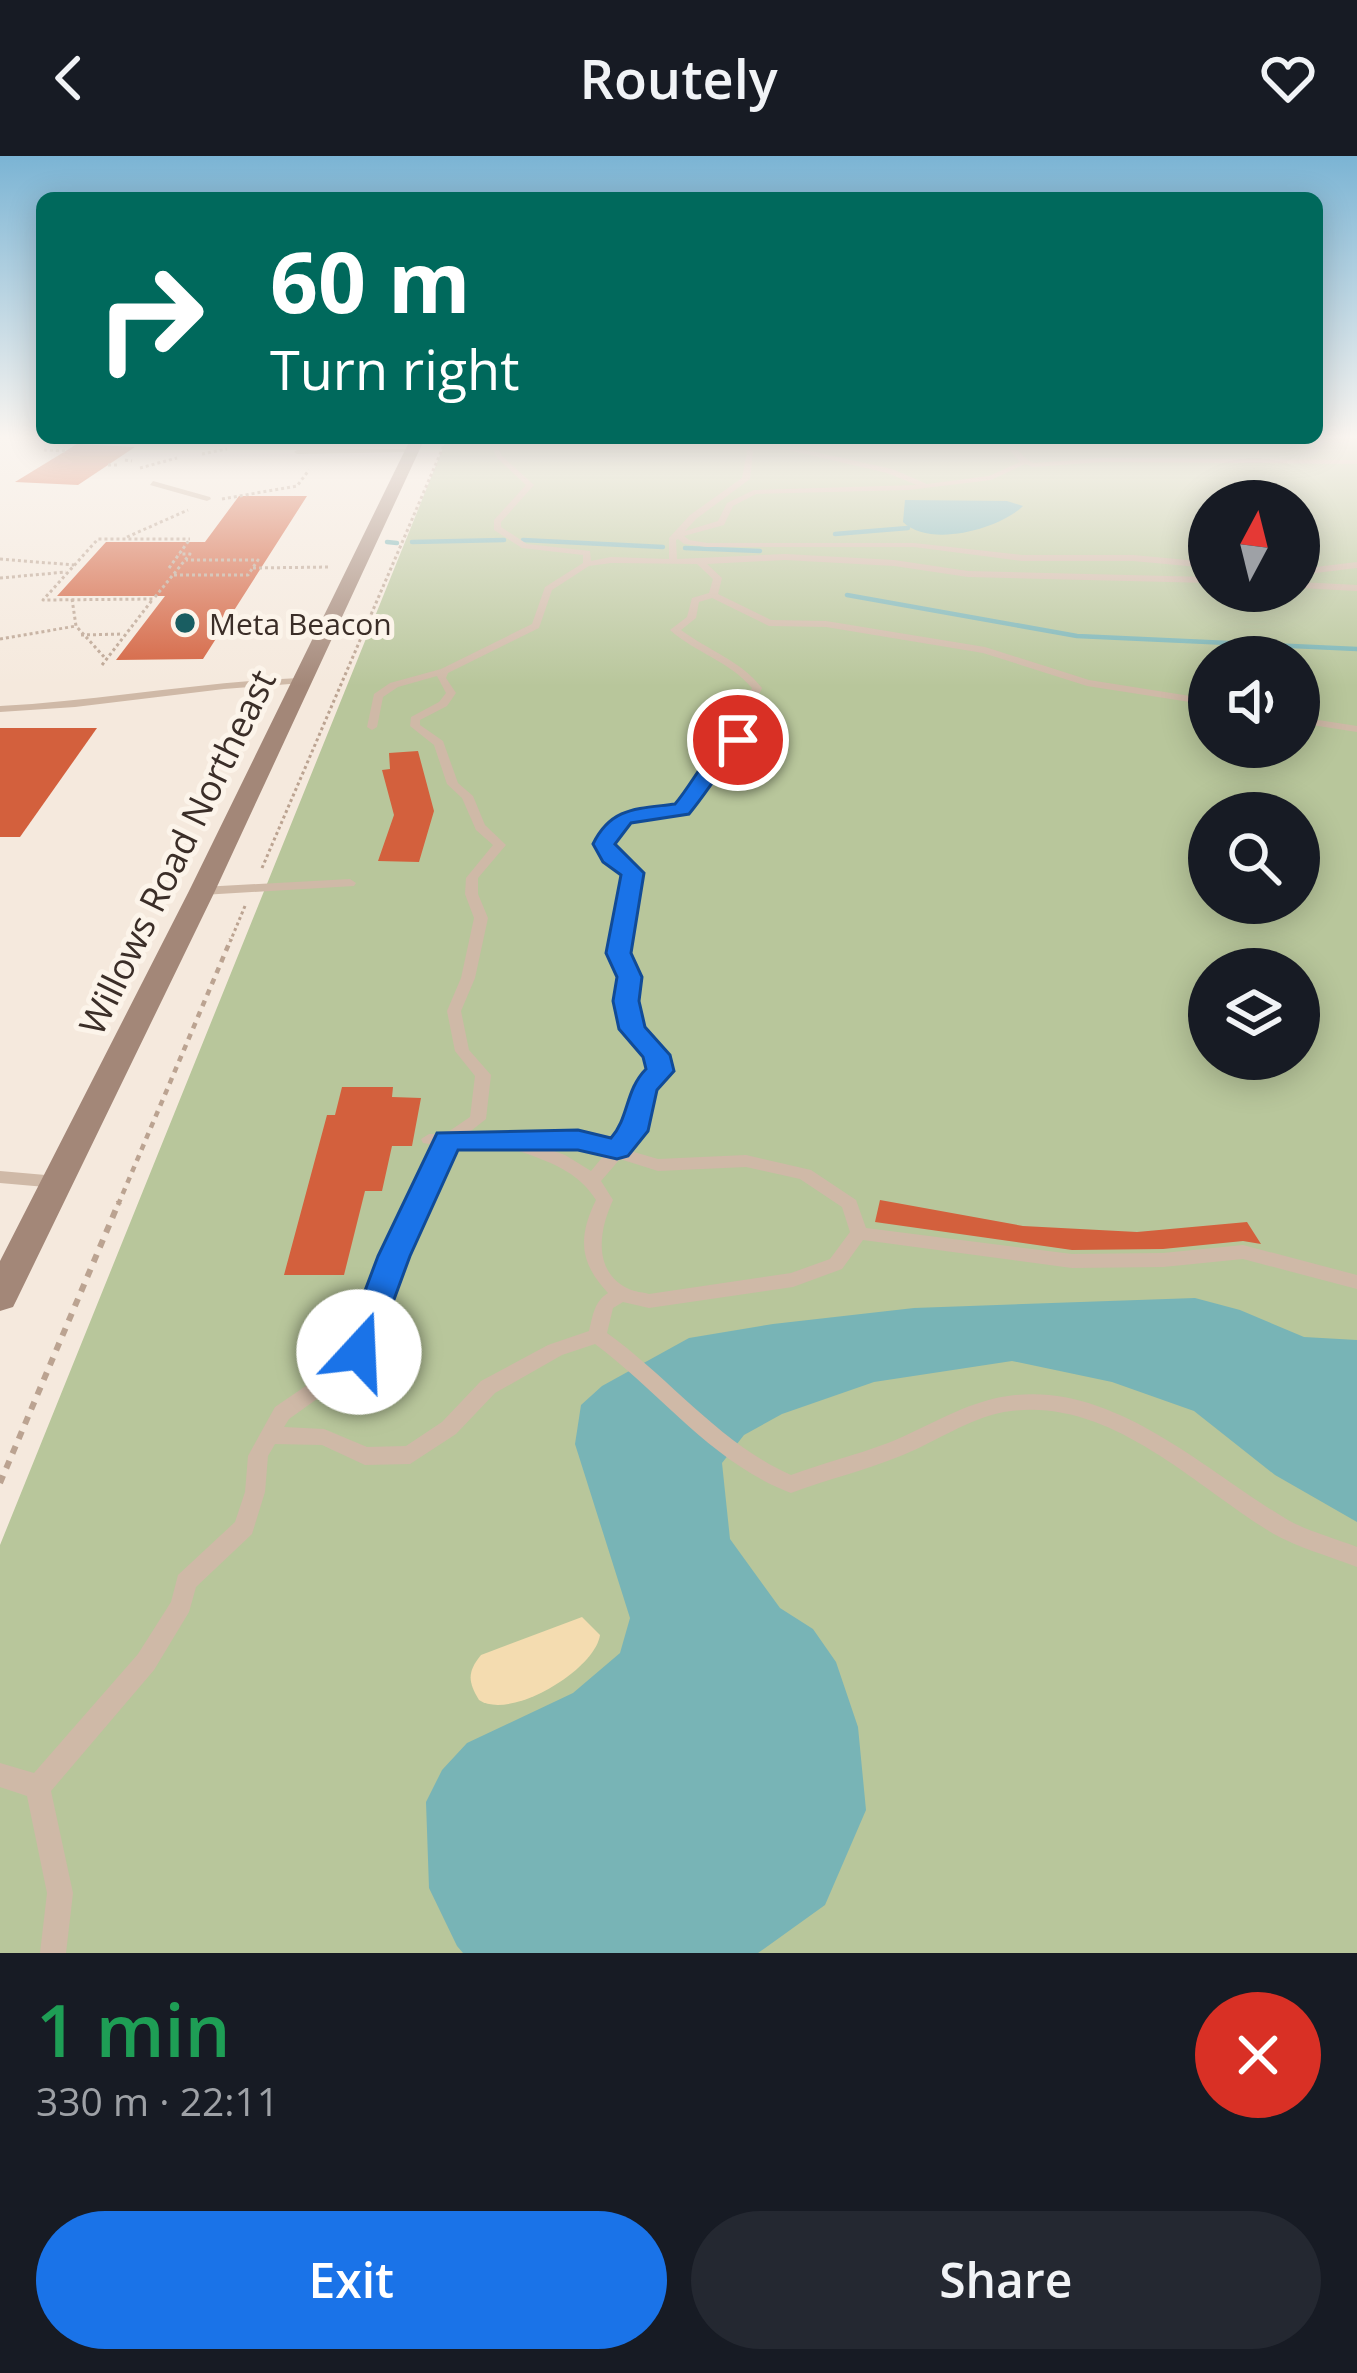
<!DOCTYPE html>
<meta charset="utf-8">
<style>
:root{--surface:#171b24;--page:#242831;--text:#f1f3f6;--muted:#9ea1a6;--accent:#1a73e8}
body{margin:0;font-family:"Open Sans",sans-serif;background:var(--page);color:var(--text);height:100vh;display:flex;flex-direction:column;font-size:45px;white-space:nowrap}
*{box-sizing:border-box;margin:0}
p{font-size:39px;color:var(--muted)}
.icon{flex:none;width:66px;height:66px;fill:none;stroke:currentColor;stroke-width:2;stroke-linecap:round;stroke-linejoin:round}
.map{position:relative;height:1797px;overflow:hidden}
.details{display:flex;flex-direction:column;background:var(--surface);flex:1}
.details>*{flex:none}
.hud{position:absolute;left:36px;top:36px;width:1287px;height:252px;border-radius:18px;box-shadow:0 6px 30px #0003;background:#00695c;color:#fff;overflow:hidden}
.needle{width:78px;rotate:7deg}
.fabs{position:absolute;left:1188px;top:324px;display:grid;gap:24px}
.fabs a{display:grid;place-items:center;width:132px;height:132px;border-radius:50%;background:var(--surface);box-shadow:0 6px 30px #0003;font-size:60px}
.pin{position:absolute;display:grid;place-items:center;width:102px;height:102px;color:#fff;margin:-51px;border:6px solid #fff;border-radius:50%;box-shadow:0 3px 12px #0007}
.me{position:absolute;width:132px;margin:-66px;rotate:20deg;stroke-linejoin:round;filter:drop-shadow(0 0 9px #0008)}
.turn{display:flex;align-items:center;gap:42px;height:252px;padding:0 36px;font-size:54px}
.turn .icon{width:156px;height:156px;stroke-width:2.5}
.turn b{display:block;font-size:84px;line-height:102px}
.round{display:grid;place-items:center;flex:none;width:126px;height:126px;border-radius:63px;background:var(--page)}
.summary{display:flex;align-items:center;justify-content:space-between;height:204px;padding:0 36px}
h1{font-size:72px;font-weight:600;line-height:90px;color:#1e9e55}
.cta{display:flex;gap:24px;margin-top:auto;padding:24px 36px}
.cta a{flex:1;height:138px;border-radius:72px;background:var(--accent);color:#fff;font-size:48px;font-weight:600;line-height:138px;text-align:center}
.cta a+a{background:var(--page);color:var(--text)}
header{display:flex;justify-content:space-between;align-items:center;height:156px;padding:0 36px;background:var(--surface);font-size:54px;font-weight:600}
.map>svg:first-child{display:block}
.green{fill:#b8c69b;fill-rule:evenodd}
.sand{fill:#f4dcb0}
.water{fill:#78b4b6}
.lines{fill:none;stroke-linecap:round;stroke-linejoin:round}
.stream{stroke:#78b4b6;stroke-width:4.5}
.building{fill:#d3603d}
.path-far2{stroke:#bba391;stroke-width:3;stroke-dasharray:3 3;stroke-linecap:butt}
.path-far1{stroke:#bba391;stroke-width:4.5;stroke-dasharray:6 6;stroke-linecap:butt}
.path{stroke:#bba391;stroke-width:6;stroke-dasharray:8 8;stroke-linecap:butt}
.service{fill:#cfb9a7;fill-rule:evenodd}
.secondary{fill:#a38778;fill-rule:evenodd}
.route{fill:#1a73e8;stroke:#114b97;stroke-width:3}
.poi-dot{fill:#195d61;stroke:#fcf4ea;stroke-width:4.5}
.labels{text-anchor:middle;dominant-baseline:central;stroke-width:10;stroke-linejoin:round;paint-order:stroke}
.far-poi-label{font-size:30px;fill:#3b2e28;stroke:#fcf4ea;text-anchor:start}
.street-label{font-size:36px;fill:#3b2e28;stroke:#fcf4ea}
</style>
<header><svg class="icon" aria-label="back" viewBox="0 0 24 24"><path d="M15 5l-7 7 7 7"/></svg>Routely<svg class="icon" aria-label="heart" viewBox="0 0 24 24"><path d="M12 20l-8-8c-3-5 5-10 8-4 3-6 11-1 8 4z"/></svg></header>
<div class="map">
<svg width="1357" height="1797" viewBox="0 0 1357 1797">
<rect width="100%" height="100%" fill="#f5e9dd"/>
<!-- green -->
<path class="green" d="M1317,279h40v1518h-1357v-408l447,-1107zM1209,345h90v90h-90zM1209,501h90v90h-90zM1209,657h90v90h-90zM1209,813h90v90h-90z"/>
<!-- sand -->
<path class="sand" d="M582,1461l18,18c-5,35 -90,86 -121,65 -11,-18 -12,-28 2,-45z"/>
<!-- water -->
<g class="water">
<path d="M905,344l102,1 16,5c-22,22 -92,43 -120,16z"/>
<path d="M1195,1142l45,12 64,27 53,3v182l-82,-47 -81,-64 -82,-29 -100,-21 -138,21 -92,32 -38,21 -22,28 8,76 50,69 33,21 23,33 22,65 8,83 -41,95 -67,48h-295l-6,-7 -28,-58 -3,-86 16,-32 25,-27 106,-50 47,-40 10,-35 -55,-174 6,-39 21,-19 87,-48 84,-14 141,-16z"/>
</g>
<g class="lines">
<!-- stream -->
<g class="stream">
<path d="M835,378l73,-6"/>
<path d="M523,384l140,7"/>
<path d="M387,386l10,1"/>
<path d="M412,386l92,-2"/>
<path d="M685,392l75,3"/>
<path d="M847,439l230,41 280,13"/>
</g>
</g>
<!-- building -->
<g class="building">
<path d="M77,288l58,3 -57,38 -63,-3z"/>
<path d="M239,340h68l-104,163 -87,1 49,-64h-108l49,-54h99z"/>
<path d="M0,572h97l-77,109h-20z"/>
<path d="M418,595l16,60 -15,51 -41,-1 16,-46 -12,-45 8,-1 -1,-16z"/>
<path d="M342,931h51l-1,10 29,1 -9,48h-20l-10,45h-17l-21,84h-60l43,-160h8z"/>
<path d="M880,1044l143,26 114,6 110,-10 14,22 -18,-3 -80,8 -91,1 -197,-28z"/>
</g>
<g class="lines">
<!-- path-far2 -->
<g class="path-far2">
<path d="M44,294l22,1"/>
<path d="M202,298l25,-5"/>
<path d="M125,304l7,1"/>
<path d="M108,309h10"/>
<path d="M140,312l37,-10"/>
<path d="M222,343l75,-13 12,-16"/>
<path d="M127,381l61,-27"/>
<path d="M0,403l74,6"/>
<path d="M169,412l21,-29"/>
<path d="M253,412l78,-1"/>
<path d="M174,419h74l10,-15h-72"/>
<path d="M0,422l66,-6"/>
<path d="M155,441l35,-43h-11"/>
<path d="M72,443l4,27 30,33"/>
<path d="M81,479l42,-1"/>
<path d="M0,483l76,-13"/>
<path d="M102,509l51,-66 -110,1 55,-61h92"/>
<path d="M262,712l185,-430"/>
<path d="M230,786l15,-36"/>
</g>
<!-- path-far1 -->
<path class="path-far1" d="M118,1049l113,-266"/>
<!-- path -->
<path class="path" d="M0,1327l119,-281"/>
<!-- service -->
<g class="service">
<path d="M488,282h6l8,18 32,29 -33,37v5l26,17 63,7 1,10 20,-4 58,2v-21l21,-23 52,-37 5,-26 -7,-14h6l7,14 -3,27 -54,40 -11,12 33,-10 9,-18 27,-13 163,-5 -30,-12 -103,-24 -12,-11h7l9,8 104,23 35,15 62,-8 31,-14 -21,-24h7l20,21 8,4 68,-5 255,2v4l-255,-2 -69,5 -8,-3 -34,16 -82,10 -153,4 -23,12 -9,19 -40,11 5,4 18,3h207l108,12h111l76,7v6l-76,-7h-111l-108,-14h-207l-23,-3 -6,-5 -2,1 1,19 108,-5 109,6 74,11 241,6v6l-241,-6 -74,-11 -109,-6 -78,4 15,14 -4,16 53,26 55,1 159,26 104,33 120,19v6l-122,-19 -104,-33 -157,-26 -57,-1 -57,-28 -13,4 -3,16 -15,12c28,21 59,30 81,58l-8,18 14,20 -41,24 -6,19 -35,42c-32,7 -57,1 -76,33l5,11 24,18 -14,81 12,23 -4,24 7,27 24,27 4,16 -18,19 -8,41 -15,19 31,9 88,-4 65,15 45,30 10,28 206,26 91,-1 80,-8 114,30v14l-114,-30 -80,8 -91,1 -209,-28 -21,29 -49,18 -144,21 -26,-6 -10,6 -6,25c63,45 112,110 184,142 32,-12 65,-20 97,-32 40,-16 77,-41 120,-47 105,-16 197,75 280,124 22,12 46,18 69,27v20c-28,-11 -59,-19 -85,-34 -80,-49 -165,-139 -268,-121 -36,7 -67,29 -101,43 -36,15 -75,24 -112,38 -79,-30 -130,-100 -196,-149l-33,11 -67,38 -39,41 -46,30 -45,1 -43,-20 -47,-1 -7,12 -3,36 -13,42 -56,53 -7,25 -35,58 -103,121 22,102 -7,60h-26l7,-60 -20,-97 -27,-9v-24l34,10 104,-119 33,-52 7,-27 57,-53 10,-30 3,-36 27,-49 60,-41 16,-18 34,-91 52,-112 -14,-2 -2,-4 8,-5h16l25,-17 5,-41 -20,-25 -8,-40 14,-33 13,-60 -9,-24 1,-16 27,-33 -17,-15 -14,-32 -15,-14 -13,-39 -24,-19 1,-9 28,-15 7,-9 -9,-17 -39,11 -15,10 -6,30 -5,3 -5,-3 7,-33 16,-11 51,-14 91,-45 13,-37 38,-24v-8l-61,-7 -28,-18v-10l32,-35 -29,-27zM611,407l86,1 16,15 -4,14 -17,5 -5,19 -17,13c26,23 59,31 82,58l-8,18 13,19 -39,21 -8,22 -32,38 -55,10 -16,14 -9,14 8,16 20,14 -15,80 12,23 -4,24 7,28 23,27 3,14 -17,18 -9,42 -13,15 -35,-10 -111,-1 19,-15 5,-44 -22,-25 -8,-39 14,-33 13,-60 -10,-24v-16l28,-33 -21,-20 -12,-29 -15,-13 -15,-42 -23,-16v-5l27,-14 9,-13 -10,-15 2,-5 91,-45 13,-38 37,-24zM453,989h61l2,5c32,11 62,21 80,50 -18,37 -17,62 12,93 -14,9 -15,22 -19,38l-41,14 -67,36 -39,41 -36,24 -39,1 -43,-18 -40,-2 5,-8 60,-43 17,-19 37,-100zM537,989h40l28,9 -14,17 -26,-16zM620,1003l38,12 88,-4 54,12 42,28 8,25 -20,27 -39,14 -142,21c-7,-2 -14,-2 -20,-5 -37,-17 -30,-59 -16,-89l-12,-19z"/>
<path d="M412,293l2,3 -117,2 -3,-2 3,-2z"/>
<path d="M153,325l57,16 1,2 -4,2 -57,-16z"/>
<path d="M1357,406v6l-58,7v-6z"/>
<path d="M1299,426l58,3v6l-58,-3z"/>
<path d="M299,522l4,1v4l-79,6 -149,18 -75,5v-6c100,-5 199,-24 299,-28z"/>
<path d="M1299,561l58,9v6l-58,-9z"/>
<path d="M350,723l6,4 -2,3 -152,9 -6,-4 6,-4z"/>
<path d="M0,1015l57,5 6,2 2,4 -2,4 -6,2 -57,-5z"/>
</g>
<!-- secondary -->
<path class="secondary" d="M411,282h14l-210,453 -197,406 -5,10 -13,4v-50l189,-370z"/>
</g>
<!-- sky -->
<linearGradient id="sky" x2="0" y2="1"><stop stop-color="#7bb4d4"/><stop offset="0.53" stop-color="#faf5f0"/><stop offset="1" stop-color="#faf5f0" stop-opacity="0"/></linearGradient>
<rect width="1357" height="530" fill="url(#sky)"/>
<!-- route -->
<path class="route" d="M731,579l17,5c-23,20 -38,49 -59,74l-58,9 -16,21 29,29 -13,80 11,24 -3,24 6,26 25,28 4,16 -17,19 -9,41 -20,25 -11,3 -39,-9h-120l-48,106 -39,106 -12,4 -12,-4 -5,-10 36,-96 59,-123 141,-3 33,8c18,-20 14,-48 35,-69l-3,-12 -24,-28 -6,-28 4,-24 -11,-24 15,-78 -18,-13 -10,-18c18,-37 44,-35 82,-40 18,-21 34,-56 56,-69z"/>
<!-- markers -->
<circle class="poi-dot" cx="185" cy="467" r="12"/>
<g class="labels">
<!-- far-poi labels -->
<g class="far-poi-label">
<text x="209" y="467">Meta Beacon</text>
</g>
<!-- street labels -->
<g class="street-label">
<text transform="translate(177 696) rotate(-64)">Willows Road Northeast</text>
</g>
</g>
</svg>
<div class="fabs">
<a><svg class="needle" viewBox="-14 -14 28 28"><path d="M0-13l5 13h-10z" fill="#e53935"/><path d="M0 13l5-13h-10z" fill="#9ea1a6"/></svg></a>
<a><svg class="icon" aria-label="sound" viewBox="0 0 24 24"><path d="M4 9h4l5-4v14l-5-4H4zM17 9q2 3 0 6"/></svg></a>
<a><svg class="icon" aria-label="search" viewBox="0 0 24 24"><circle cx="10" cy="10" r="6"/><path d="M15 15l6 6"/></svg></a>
<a><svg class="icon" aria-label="layers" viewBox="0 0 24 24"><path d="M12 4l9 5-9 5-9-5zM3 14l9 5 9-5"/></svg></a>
</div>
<div class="pin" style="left:738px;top:584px;background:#d93025"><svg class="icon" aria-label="arrive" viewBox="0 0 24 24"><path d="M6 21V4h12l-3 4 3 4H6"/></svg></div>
<svg class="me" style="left:359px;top:1196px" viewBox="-20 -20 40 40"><circle r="19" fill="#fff"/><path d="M0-13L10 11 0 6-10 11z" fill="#1a73e8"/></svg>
<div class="hud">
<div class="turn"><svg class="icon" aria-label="right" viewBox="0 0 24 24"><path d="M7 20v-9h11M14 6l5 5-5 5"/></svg><div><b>60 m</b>Turn right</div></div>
</div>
</div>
<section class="details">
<div class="summary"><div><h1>1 min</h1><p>330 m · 22:11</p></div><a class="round" style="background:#d93025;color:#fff"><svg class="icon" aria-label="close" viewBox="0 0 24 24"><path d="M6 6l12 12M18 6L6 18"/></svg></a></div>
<div class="cta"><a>Exit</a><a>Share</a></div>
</section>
